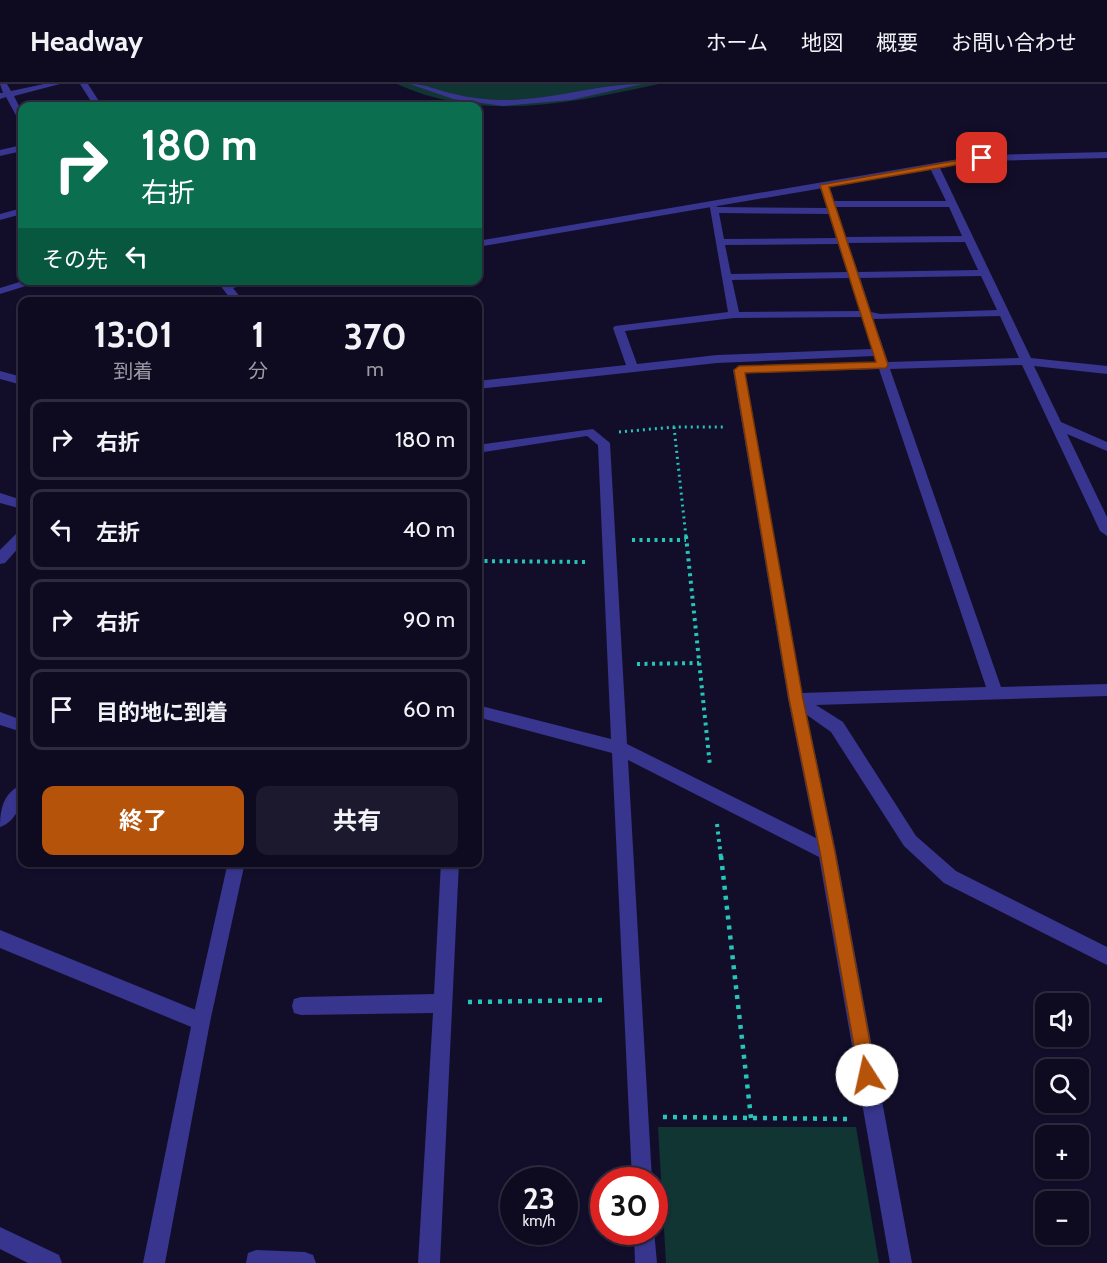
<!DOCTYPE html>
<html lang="ja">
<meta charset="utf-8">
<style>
:root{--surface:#0e0a20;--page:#1c182d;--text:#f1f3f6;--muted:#9b9aa5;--line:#2e2b3e;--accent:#b45309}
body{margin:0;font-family:Cabin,"Noto Sans JP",sans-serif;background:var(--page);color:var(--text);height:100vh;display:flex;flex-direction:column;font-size:22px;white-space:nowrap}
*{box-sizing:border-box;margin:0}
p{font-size:20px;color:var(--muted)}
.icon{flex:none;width:33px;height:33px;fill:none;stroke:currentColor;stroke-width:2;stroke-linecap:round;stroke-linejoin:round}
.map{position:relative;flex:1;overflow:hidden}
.drawer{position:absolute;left:18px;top:213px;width:464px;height:570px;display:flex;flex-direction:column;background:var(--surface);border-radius:12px;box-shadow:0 2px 4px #0004,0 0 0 2px var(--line)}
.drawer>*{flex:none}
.top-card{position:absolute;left:18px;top:18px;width:464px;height:183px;border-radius:12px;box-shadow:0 2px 4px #0004,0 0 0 2px var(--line);background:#0b6e4f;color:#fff;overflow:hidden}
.fabs{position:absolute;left:1035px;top:909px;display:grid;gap:12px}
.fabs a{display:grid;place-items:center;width:54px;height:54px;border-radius:12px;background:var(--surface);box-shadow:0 2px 4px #0004,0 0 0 2px var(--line);font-size:30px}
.speed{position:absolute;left:500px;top:1083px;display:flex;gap:12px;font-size:30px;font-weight:700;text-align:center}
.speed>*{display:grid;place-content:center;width:78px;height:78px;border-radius:50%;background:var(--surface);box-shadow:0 2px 4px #0004,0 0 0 2px var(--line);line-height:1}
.speed small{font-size:15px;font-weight:400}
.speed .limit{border:9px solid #d22;background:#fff;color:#111}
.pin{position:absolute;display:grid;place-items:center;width:51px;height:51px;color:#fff;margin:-26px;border-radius:12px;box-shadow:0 3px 9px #0006}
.me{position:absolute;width:66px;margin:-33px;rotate:350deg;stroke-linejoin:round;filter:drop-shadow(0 0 4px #0008)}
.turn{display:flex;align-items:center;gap:21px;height:126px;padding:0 24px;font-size:27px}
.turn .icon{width:78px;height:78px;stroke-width:2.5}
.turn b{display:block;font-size:42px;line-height:51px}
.then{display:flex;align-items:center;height:57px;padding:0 24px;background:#0003;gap:12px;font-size:22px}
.eta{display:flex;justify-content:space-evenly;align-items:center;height:102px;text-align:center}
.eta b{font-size:36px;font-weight:700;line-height:42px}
.button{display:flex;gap:12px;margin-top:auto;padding:12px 24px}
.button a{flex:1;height:69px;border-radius:12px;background:var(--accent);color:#fff;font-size:24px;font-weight:700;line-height:69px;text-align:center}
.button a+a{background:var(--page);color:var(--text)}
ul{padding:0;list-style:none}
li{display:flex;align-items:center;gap:18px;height:81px;margin:0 12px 9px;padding:0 12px;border:3px solid var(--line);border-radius:12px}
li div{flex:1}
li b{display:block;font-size:22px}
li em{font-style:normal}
header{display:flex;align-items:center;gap:36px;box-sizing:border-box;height:84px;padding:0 30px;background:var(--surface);border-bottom:2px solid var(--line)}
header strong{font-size:28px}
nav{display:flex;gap:33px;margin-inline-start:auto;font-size:21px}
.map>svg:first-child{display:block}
.green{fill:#113533}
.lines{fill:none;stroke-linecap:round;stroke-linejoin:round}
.path-far2{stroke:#25c5b8;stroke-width:3;stroke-dasharray:2 4;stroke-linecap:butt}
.path-far1{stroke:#25c5b8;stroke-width:4;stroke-dasharray:3 4.5;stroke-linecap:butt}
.path{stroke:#25c5b8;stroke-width:4.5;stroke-dasharray:4 6;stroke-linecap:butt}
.service{fill:#37358d;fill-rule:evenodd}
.minor{fill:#37358d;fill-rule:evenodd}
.tertiary{fill:#37358d;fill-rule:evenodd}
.route{fill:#b45309;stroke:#753606;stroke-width:1.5}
</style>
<header>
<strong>Headway</strong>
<nav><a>ホーム</a><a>地図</a><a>概要</a><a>お問い合わせ</a></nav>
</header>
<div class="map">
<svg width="1107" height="1179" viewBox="0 0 1107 1179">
<rect width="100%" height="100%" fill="#120e2a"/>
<!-- green -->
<g class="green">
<path d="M397,0h262c-89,19 -176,39 -262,0z"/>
<path d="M658,1043h198l23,136h-213z"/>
</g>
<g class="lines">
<!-- path-far2 -->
<g class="path-far2">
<path d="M674,343l12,110"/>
<path d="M619,348l55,-5h52"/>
</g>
<!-- path-far1 -->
<g class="path-far1">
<path d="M686,452l24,230"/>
<path d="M632,456h54"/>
<path d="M477,477l110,1"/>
<path d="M637,580l62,-1"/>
<path d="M717,740l4,34"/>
</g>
<!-- path -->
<g class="path">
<path d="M721,772l30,262"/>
<path d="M468,918l140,-2"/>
<path d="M663,1033l185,2"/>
</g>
<!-- service -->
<path class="service" d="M410,0c16,0 29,7 44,10 17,4 34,6 51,6 47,0 92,-16 137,-16l-71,16 -68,6 -50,-7z"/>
<!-- minor -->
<g class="minor">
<path d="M0,0h7l4,7 33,-7h16l-46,12 8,16v10l-4,-3 -12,-22 -6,2v-6h3z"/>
<path d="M22,61v6l-22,5v-6z"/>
<path d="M931,80l8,2 92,192 76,8v8l-73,-8 27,56 46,20v9l-40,-17 40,83v19l-7,-5 -78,-166 -132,4 111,318 106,-3v12l-291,9 27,17 73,114 40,35 151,76v18l-163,-82 -40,-37 -73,-114 -24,-17 29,137 76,411h-22l-71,-406 -191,-97 24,420h-20l-20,-427 -135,-36v-12l134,34 -13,-294 -11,-9 -110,17v-8l116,-16 17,14 17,301 189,94 -28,-139 -55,-329 6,-4 137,-4 -2,-6 -157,7 -240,26v-8l149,-16 -13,-37 2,-2 113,-14 -19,-110h6l2,5 110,1 -8,-23 5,-3 5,3 5,16h112l-17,-35zM836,123h113l13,29 -116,1zM719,129l110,1 7,24 -112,1zM965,158l13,28 -120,2 -10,-29zM838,160l9,28 -116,2 -6,-29zM981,192l16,34 -117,4 -9,-2 -11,-34zM849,194l11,33 -121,1 -7,-32zM1000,232l19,42 -131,4 -15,-43zM862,233l10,32 -155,6 -80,9 -12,-33 109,-13zM879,285l107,318 -184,6 -57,-320z"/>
<path d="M22,124v6l-22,6v-6z"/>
<path d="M26,196h19l-45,14v-6z"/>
<path d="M0,287l22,6v8l-22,-6z"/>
<path d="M0,409l22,7v9l-22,-6z"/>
<path d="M22,447v13l-17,19 -5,1v-14l17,-17z"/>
<path d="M0,628l22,8v12l-22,-7z"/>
<path d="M22,701c2,16 -5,36 -22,42 0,-17 3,-35 22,-42z"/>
<path d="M441,778h18l-19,401h-22l15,-250 -132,2 -7,-2 -2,-7 2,-7 7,-2 133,-3z"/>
<path d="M0,846l208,85 2,7 -2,7 -7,2 -201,-83z"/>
<path d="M0,1143l59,28 3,8h-34l-28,-14z"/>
<path d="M654,1146l3,33h-22l-1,-31z"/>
<path d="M256,1166l49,2 8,3 3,8h-70l2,-10z"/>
</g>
<!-- tertiary -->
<g class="tertiary">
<path d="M80,0h8l14,22h-8z"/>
<path d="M1107,68v6l-125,3 -505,86v-6l505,-86z"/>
<path d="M216,196h50l-33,8 11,14h-11z"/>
<path d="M228,778h17l-35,160 -45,241h-22l49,-241z"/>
</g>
</g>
<!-- route -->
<path class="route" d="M982,72l3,4 -156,27 59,178 -2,3 -141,5 58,326 32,153 41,223 -2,6 -7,3 -6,-3 -2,-6 -39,-223 -31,-153 -55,-329 5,-4 137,-4 -56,-177z"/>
</svg>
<div class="fabs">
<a><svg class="icon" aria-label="sound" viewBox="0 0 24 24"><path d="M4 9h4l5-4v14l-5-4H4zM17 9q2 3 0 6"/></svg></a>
<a><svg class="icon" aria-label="search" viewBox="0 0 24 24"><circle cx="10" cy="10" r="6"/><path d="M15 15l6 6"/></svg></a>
<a>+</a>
<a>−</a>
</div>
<div class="speed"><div>23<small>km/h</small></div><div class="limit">30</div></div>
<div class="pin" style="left:982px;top:74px;background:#d93025"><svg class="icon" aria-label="arrive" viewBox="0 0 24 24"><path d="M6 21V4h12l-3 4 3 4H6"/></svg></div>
<svg class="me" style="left:867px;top:991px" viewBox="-20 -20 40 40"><circle r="19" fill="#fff"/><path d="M0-13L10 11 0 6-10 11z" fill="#b45309"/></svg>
<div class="top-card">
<div class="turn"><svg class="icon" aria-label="right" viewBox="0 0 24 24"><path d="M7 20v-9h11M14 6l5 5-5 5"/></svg><div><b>180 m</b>右折</div></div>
<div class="then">その先<svg class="icon" aria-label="left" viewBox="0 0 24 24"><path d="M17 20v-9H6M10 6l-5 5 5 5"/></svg></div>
</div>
<section class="drawer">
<div class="eta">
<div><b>13:01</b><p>到着</p></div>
<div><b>1</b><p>分</p></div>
<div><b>370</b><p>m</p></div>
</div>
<ul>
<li><svg class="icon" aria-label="right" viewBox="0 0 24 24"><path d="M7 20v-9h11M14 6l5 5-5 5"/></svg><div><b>右折</b></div><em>180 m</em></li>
<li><svg class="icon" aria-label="left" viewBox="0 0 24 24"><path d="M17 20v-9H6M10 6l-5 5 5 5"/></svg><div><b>左折</b></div><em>40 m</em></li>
<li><svg class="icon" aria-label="right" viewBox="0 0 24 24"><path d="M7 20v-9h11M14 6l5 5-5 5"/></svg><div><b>右折</b></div><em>90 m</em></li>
<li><svg class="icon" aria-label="arrive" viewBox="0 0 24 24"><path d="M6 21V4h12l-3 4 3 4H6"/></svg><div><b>目的地に到着</b></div><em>60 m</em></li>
</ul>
<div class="button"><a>終了</a><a>共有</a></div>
</section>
</div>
